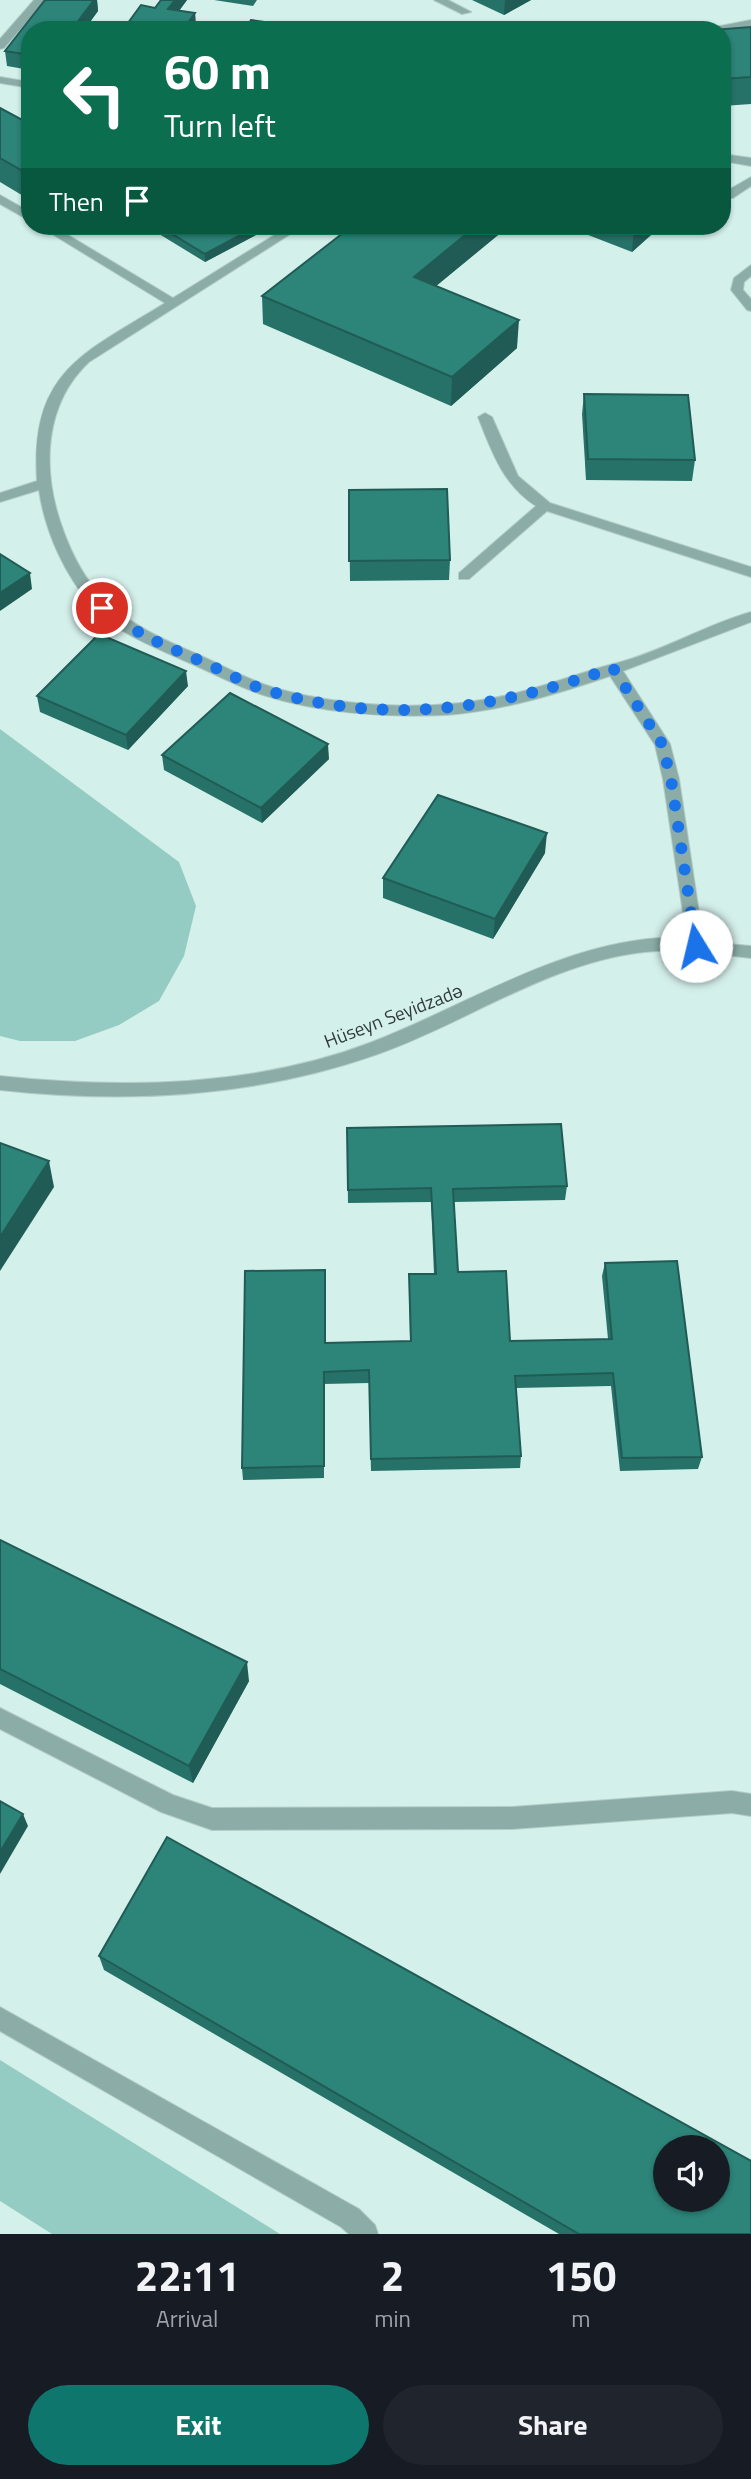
<!DOCTYPE html>
<meta charset="utf-8">
<style>
:root{--surface:#171b24;--page:#20242c;--text:#f1f3f6;--muted:#9ea1a6;--accent:#0f766e}
body{margin:0;font-family:"Titillium Web",sans-serif;background:var(--page);color:var(--text);height:100vh;display:flex;flex-direction:column;font-size:26px;white-space:nowrap}
*{box-sizing:border-box;margin:0}
p{font-size:23px;color:var(--muted)}
.icon{flex:none;width:38px;height:38px;fill:none;stroke:currentColor;stroke-width:2;stroke-linecap:round;stroke-linejoin:round}
.map{position:relative;height:2234px;overflow:hidden}
.panel{display:flex;flex-direction:column;background:var(--surface);flex:1}
.panel>*{flex:none}
.hud{position:absolute;left:21px;top:21px;width:710px;height:214px;border-radius:28px;box-shadow:0 2px 5px #0004;background:#0b6e4f;color:#fff;overflow:hidden}
.controls{position:absolute;left:653px;top:2135px;display:grid;gap:14px}
.controls a{display:grid;place-items:center;width:77px;height:77px;border-radius:50%;background:var(--surface);box-shadow:0 2px 5px #0004;font-size:35px}
.pin{position:absolute;display:grid;place-items:center;width:60px;height:60px;color:#fff;margin:-30px;border:4px solid #fff;border-radius:50%;box-shadow:0 2px 7px #0007}
.me{position:absolute;width:77px;margin:-38px;rotate:351deg;stroke-linejoin:round;filter:drop-shadow(0 0 5px #0008)}
.turn{display:flex;align-items:center;gap:24px;height:147px;padding:0 28px;font-size:32px}
.turn .icon{width:91px;height:91px;stroke-width:2.5}
.turn b{display:block;font-size:49px;line-height:60px}
.then{display:flex;align-items:center;height:66px;padding:0 28px;background:#0003;gap:14px;font-size:26px}
.eta{display:flex;justify-content:space-evenly;align-items:center;height:119px;text-align:center}
.eta b{font-size:42px;font-weight:700;line-height:49px}
.cta{display:flex;gap:14px;margin-top:auto;padding:14px 28px}
.cta a{flex:1;height:80px;border-radius:42px;background:var(--accent);color:#fff;font-size:28px;font-weight:700;line-height:80px;text-align:center}
.cta a+a{background:var(--page);color:var(--text)}
.map>svg:first-child{display:block}
.green{fill:#94ccc3}
.lines{fill:none;stroke-linecap:round;stroke-linejoin:round}
.service-casing{stroke:#b3ccc8;stroke-width:2}
.minor-casing{stroke:#b3ccc8;stroke-width:2}
.service{fill:#8cada7;fill-rule:evenodd}
.minor{fill:#8cada7;fill-rule:evenodd}
.wall{fill:#277268}
.shaded-wall{fill:#205c55}
.building{fill:#2d8479;stroke:#205c55;stroke-width:2;fill-rule:evenodd}
.route{stroke:#1a73e8;stroke-width:12;stroke-dasharray:0 21.6}
.labels{text-anchor:middle;dominant-baseline:central;stroke-width:7;stroke-linejoin:round;paint-order:stroke}
.street-label{font-size:19px;fill:#313c3a;stroke:#d4f0eb}
</style>
<div class="map">
<svg width="751" height="2234" viewBox="0 0 751 2234">
<rect width="100%" height="100%" fill="#d4f0eb"/>
<!-- green -->
<g class="green">
<path d="M0,729l179,133 17,44 -12,50 -25,45 -40,24 -44,16h-55l-20,-5z"/>
<path d="M0,2060l280,174h-228l-52,-33z"/>
</g>
<g class="lines">
<!-- service casing -->
<g class="service-casing">
<g id="service">
<path d="M34,0h11l-41,48 -4,1v-10z"/>
<path d="M434,0h14l23,12 -9,2z"/>
<path d="M751,20v6l-28,5 -23,-1z"/>
<path d="M0,77l30,5v6l-30,-5z"/>
<path d="M723,154l28,4v8l-28,-5z"/>
<path d="M751,177v9l-18,12h-8v-6z"/>
<path d="M0,195l30,17v9l-30,-17z"/>
<path d="M39,226h14l120,72 116,-72h14l-214,136c-45,42 -47,107 -28,162 27,78 64,99 136,130 25,11 51,26 78,34 76,21 165,24 241,5 34,-8 68,-22 101,-30 46,-12 88,-38 134,-51v10l-128,49 47,73 9,35 25,167 -2,4 -6,2 -8,-6 -25,-167 -8,-34 -45,-69c-53,18 -108,35 -164,39 -59,3 -127,-2 -183,-20 -27,-9 -52,-23 -78,-34 -33,-15 -66,-27 -91,-53 -29,-32 -49,-76 -55,-118l-39,12v-9l37,-12c-7,-110 46,-127 128,-178z"/>
<path d="M751,265v11l-7,6 -1,8 8,9v12l-4,-1 -16,-20 3,-12z"/>
<path d="M485,413l7,4 26,59 32,27 201,64v10l-204,-66 -78,68h-10v-6l77,-67c-33,-21 -44,-54 -58,-89z"/>
<path d="M0,1708l173,87 39,13 300,-1 220,-16 19,3v22l-19,-3 -220,16 -300,1 -51,-18 -161,-83z"/>
<path d="M0,2007l359,202 16,16 3,9h-29l-8,-7 -341,-196z"/>
</g>
</g>
<!-- minor casing -->
<g class="minor-casing">
<path id="minor" d="M659,938l92,8v12c-35,-4 -71,-10 -106,-6 -95,10 -179,71 -267,102 -121,43 -252,50 -378,36v-14c122,13 256,11 372,-34 93,-36 185,-97 287,-104z"/>
</g>
<!-- service -->
<use href="#service" class="service"/>
<!-- minor -->
<use href="#minor" class="minor"/>
</g>
<!-- wall -->
<g class="wall">
<path d="M45,0h52l1,11 -8,11 35,5 30,-19 6,-8h26l-8,11 16,2 1,15 -1,2h-165v40l-23,-4 -2,-15z"/>
<path d="M214,0h43l-4,6z"/>
<path d="M472,0h59l-27,15z"/>
<path d="M751,27v77l-28,2v-76z"/>
<path d="M0,108l30,16v76l-30,-18z"/>
<path d="M74,226h27l-14,7z"/>
<path d="M146,226h127l-68,36z"/>
<path d="M352,226h157l-73,60 81,62 -66,58 -188,-82 -1,-28z"/>
<path d="M565,226h96l-29,26z"/>
<path d="M584,394l111,66 -3,21 -106,-1 -4,-66z"/>
<path d="M349,490l101,70 -1,20 -99,1z"/>
<path d="M188,686l-60,64 -88,-38 -3,-16z"/>
<path d="M162,755l167,4 -67,64 -98,-53z"/>
<path d="M545,853l-52,86 -110,-41v-20z"/>
<path d="M347,1128l220,58 -2,14 -111,2 4,70 52,69 98,-2 -6,-63 3,-13 97,194 -4,12 -78,2 -9,-85 -95,2 5,68 -1,12 -149,3 -2,-88 -45,1v94l-81,2 -1,-12 84,-125 84,-2 -1,-67h25l-3,-72 -83,1z"/>
<path d="M0,1540l249,141 -56,102 -193,-99z"/>
<path d="M99,1956l652,278h-192l-455,-264z"/>
</g>
<!-- shaded-wall -->
<g class="shaded-wall">
<path d="M94,0h3l1,11 -14,19 -5,-10z"/>
<path d="M175,0h12l-18,24 -1,-15z"/>
<path d="M505,0h26l-27,15z"/>
<path d="M195,13l1,15 -1,2h-12z"/>
<path d="M86,226h15l-14,7z"/>
<path d="M257,226h16l-68,36v-8z"/>
<path d="M476,226h33l-96,79 1,-28z"/>
<path d="M634,226h27l-29,26z"/>
<path d="M519,320l-2,28 -66,58 1,-29z"/>
<path d="M30,573l2,16 -32,22v-18z"/>
<path d="M186,671l2,15 -60,64 -2,-15z"/>
<path d="M328,744l1,15 -67,64 -1,-15z"/>
<path d="M547,833l-2,20 -52,86 2,-20z"/>
<path d="M49,1161l5,26 -54,84v-34z"/>
<path d="M247,1662l2,19 -56,102 -4,-17z"/>
<path d="M23,1814l5,12 -28,48v-22z"/>
</g>
<!-- building -->
<g class="building">
<path d="M45,0h49l-15,20 46,7 16,-22 14,3 6,-8h14l-7,9 27,4 -12,17h-106l-7,-1 -1,1h-39v25l-25,-4z"/>
<path d="M251,20l42,6 -2,4h-46z"/>
<path d="M751,27v50l-28,2v-49h-10z"/>
<path d="M0,108l30,16v51l-30,-17z"/>
<path d="M159,226h98l-52,28z"/>
<path d="M352,226h124l-62,51 105,43 -67,57 -190,-81z"/>
<path d="M584,394l104,1 7,65 -107,-1z"/>
<path d="M447,489l3,71 -101,1v-71z"/>
<path d="M0,554l30,19 -30,20z"/>
<path d="M99,634l87,37 -60,64 -89,-39z"/>
<path d="M230,693l98,51 -67,64 -99,-53z"/>
<path d="M438,795l109,38 -52,86 -112,-41z"/>
<path d="M561,1124l6,62 -114,3 5,83 48,-1 4,70 102,-2 -7,-76 72,-2 25,196 -80,1 -9,-85 -98,3 6,80 -150,3 -2,-89 -45,2v94l-82,2 3,-197 80,-1v73l86,-2 -2,-67h27l-5,-86 -83,2 -1,-62z"/>
<path d="M0,1143l49,18 -49,76z"/>
<path d="M0,1540l247,122 -58,104 -189,-97z"/>
<path d="M0,1801l23,13 -23,38z"/>
<path d="M167,1837l584,324v73h-172l-480,-278zM665,2147h53v53h-53z"/>
</g>
<g class="lines">
<!-- route -->
<path class="route" d="M102,608c32,25 66,39 103,55 21,9 42,22 64,28 124,35 225,18 344,-23l49,76 9,35 25,167"/>
</g>
<g class="labels">
<!-- street labels -->
<g class="street-label">
<text transform="translate(393 1015) rotate(-21)">Hüseyn Seyidzadə</text>
</g>
</g>
</svg>
<div class="controls">
<a><svg class="icon" aria-label="sound" viewBox="0 0 24 24"><path d="M4 9h4l5-4v14l-5-4H4zM17 9q2 3 0 6"/></svg></a>
</div>
<div class="pin" style="left:102px;top:608px;background:#d93025"><svg class="icon" aria-label="arrive" viewBox="0 0 24 24"><path d="M6 21V4h12l-3 4 3 4H6"/></svg></div>
<svg class="me" style="left:696px;top:946px" viewBox="-20 -20 40 40"><circle r="19" fill="#fff"/><path d="M0-13L10 11 0 6-10 11z" fill="#1a73e8"/></svg>
<div class="hud">
<div class="turn"><svg class="icon" aria-label="left" viewBox="0 0 24 24"><path d="M17 20v-9H6M10 6l-5 5 5 5"/></svg><div><b>60 m</b>Turn left</div></div>
<div class="then">Then<svg class="icon" aria-label="arrive" viewBox="0 0 24 24"><path d="M6 21V4h12l-3 4 3 4H6"/></svg></div>
</div>
</div>
<section class="panel">
<div class="eta">
<div><b>22:11</b><p>Arrival</p></div>
<div><b>2</b><p>min</p></div>
<div><b>150</b><p>m</p></div>
</div>
<div class="cta"><a>Exit</a><a>Share</a></div>
</section>
